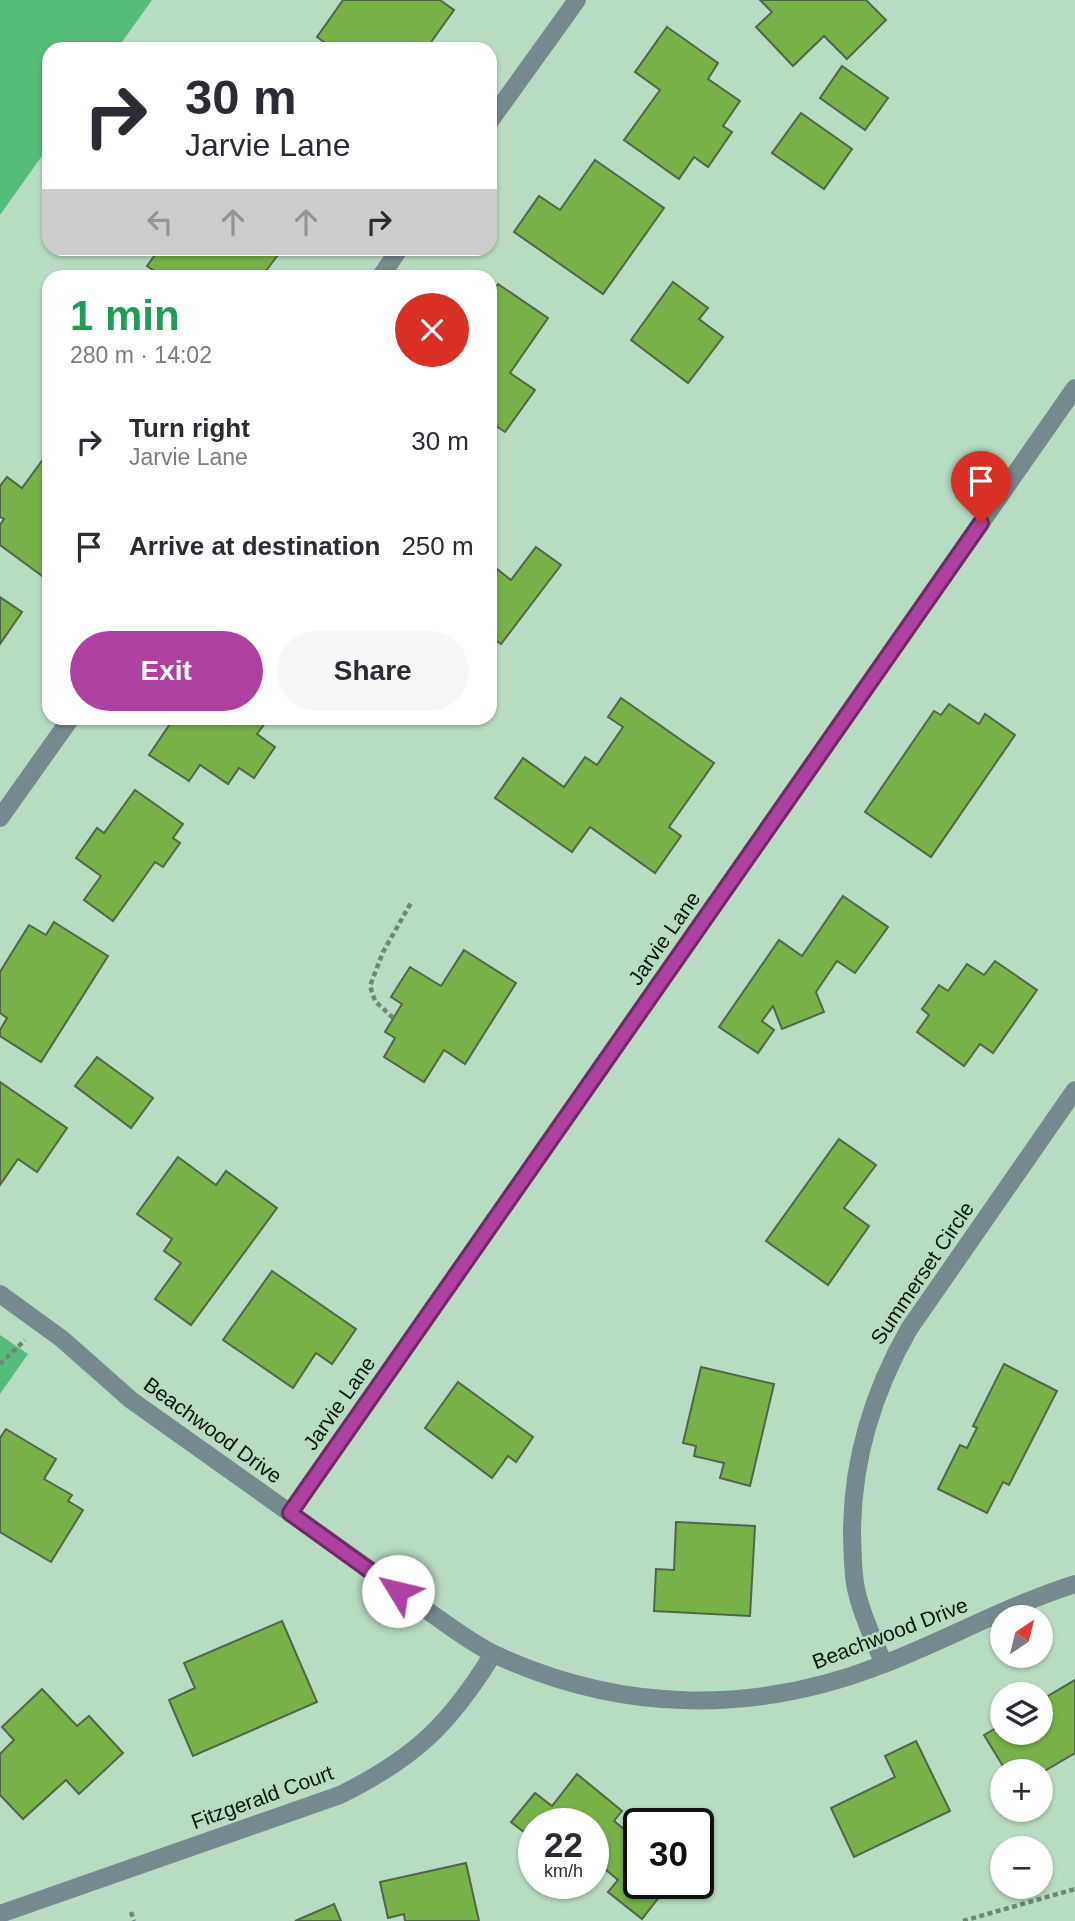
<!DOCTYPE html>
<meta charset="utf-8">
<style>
:root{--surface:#fff;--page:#f7f7f7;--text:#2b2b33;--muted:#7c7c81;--accent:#ae419f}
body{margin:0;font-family:Helvetica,sans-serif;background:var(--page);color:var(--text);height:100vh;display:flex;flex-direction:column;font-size:26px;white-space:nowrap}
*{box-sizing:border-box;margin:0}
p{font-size:23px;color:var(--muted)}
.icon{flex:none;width:38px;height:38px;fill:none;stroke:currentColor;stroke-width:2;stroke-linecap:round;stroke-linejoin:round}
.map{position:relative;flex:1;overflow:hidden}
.side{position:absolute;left:42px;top:270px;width:455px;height:455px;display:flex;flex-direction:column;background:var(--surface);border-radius:21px;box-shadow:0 2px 5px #0004}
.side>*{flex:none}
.hud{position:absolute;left:42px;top:42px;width:455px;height:214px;border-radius:21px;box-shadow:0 2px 5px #0004;background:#fff;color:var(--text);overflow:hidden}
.needle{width:46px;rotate:35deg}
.tools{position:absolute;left:990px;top:1605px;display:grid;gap:14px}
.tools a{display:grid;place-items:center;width:63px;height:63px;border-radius:50%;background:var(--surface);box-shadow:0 2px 5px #0004;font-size:35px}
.speed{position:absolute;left:518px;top:1808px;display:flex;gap:14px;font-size:35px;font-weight:700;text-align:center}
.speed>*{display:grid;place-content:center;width:91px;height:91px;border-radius:50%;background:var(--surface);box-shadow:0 2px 5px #0004;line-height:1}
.speed small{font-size:18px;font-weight:400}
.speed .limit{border:4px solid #111;border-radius:10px;background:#fff;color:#111}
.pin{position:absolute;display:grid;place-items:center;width:60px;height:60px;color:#fff;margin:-72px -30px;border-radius:50% 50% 50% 0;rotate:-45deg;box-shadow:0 0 7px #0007}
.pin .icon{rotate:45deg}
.me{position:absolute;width:77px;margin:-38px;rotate:306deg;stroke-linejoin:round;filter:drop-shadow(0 0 5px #0008)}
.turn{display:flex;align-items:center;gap:24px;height:147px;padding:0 28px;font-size:32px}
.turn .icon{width:91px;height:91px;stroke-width:2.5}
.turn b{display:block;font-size:49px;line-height:60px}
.lanes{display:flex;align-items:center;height:66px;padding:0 28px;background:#0003;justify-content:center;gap:35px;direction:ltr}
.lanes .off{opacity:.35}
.round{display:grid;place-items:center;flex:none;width:74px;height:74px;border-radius:37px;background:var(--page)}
.head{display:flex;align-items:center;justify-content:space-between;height:119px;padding:0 28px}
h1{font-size:42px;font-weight:700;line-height:52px;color:#1e9e55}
.action{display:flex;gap:14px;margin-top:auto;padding:14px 28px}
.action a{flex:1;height:80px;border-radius:42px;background:var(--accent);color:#fff;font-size:28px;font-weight:700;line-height:80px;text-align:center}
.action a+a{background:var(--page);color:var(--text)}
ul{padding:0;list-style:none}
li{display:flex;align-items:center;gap:21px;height:105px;padding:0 28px}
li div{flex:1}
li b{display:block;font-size:26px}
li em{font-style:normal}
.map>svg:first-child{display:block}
.green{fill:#56bc7c}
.building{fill:#76b247;stroke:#536547;stroke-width:2}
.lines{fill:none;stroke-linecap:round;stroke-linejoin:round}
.path{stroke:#6d8775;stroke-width:4.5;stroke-dasharray:5 3.5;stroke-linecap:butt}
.street{stroke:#76898e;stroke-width:18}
.route-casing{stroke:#712a67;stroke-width:18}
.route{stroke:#ae419f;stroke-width:12}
.labels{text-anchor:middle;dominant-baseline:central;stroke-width:5;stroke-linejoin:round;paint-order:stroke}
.street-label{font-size:21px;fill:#09160d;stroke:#b8dcc2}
</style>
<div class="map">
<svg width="1075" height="1921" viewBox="0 0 1075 1921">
<rect width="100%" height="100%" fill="#b8dcc2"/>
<!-- green -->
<g class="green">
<path d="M0,0h152l-35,49h-68v97l-49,69z"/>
<path d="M0,1335l28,19 -28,40z"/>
</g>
<!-- building -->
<g class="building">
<path d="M343,0h97l14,10 -28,39h-92l-17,-12z"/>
<path d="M760,0h106l20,20 -39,39 -23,-23 -31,30 -37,-39 16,-15z"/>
<path d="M667,27l51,36 -10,16 32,22 -17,25 9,6 -24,35 -14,-10 -15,22 -55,-39 36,-50 -25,-18z"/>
<path d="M842,66l46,32 -23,32 -45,-32z"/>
<path d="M801,113l51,36 -28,40 -52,-36z"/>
<path d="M595,160l69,48 -61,86 -89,-62 25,-36 21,14z"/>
<path d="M160,248h28l7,6 4,-6h70l9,7 -16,21h-100l-15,-10z"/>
<path d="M673,282l35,26 -9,11 24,18 -35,46 -57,-43z"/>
<path d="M498,284l50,34 -38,55 25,17 -30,42 -15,-10v-127z"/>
<path d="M47,454l2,1v126l-49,-36v-20l4,-6 -4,-2v-31l7,-9 15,11z"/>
<path d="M536,547l25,18 -60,79 -11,-8v-57l7,-10 14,11z"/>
<path d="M0,597l22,15 -22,32z"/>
<path d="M621,698l93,65 -45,64 12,9 -26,37 -65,-46 -18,25 -77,-54 28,-40 41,29 21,-30 12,8 26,-38 -15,-10z"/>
<path d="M949,704l30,20 6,-10 30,21 -84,122 -66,-45 69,-101 7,4z"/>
<path d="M174,718h95l-12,16 18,13 -21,31 -15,-10 -11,16 -28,-19 -11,16 -40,-26z"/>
<path d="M135,790l48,34 -10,14 7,5 -17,24 -8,-5 -42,59 -29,-21 17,-24 -25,-18 21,-30 7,5z"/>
<path d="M843,896l45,31 -33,46 -18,-12 -21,31 8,20 -42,17 -9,-23 -11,15 12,9 -16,23 -39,-26 60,-87 23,16z"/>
<path d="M54,922l54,34 -67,106 -41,-26v-6l7,-12 -7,-5v-41l29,-47 17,10z"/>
<path d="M464,950l52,33 -51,81 -21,-14 -20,32 -40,-25 11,-19 -10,-6 17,-28 -11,-7 19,-30 31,19z"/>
<path d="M995,961l42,29 -44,63 -13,-9 -16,22 -47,-34 12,-17 -7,-6 17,-24 9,6 19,-27 17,11z"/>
<path d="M97,1057l56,41 -22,30 -56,-42z"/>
<path d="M0,1082l67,46 -30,44 -19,-13 -18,26z"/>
<path d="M839,1139l37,26 -32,43 25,18 -41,59 -62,-44z"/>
<path d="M178,1157l38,28 10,-14 51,37 -86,117 -36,-26 26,-36 -17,-12 8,-12 -35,-25z"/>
<path d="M272,1271l84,58 -24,35 -16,-11 -23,35 -70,-48z"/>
<path d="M1004,1364l53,27 -48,94 -6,-3 -16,31 -49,-24 22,-44 7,3 10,-20 -4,-2z"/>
<path d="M701,1367l73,17 -24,102 -30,-8 4,-15 -30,-7 2,-10 -13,-3z"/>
<path d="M458,1382l75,55 -17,25 -8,-6 -16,22 -67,-50z"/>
<path d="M6,1429l50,30 -12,20 28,16 -4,6 15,9 -32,52 -51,-30v-94z"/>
<path d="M676,1522l79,4 -5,90 -96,-5 2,-42 18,1z"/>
<path d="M282,1621l35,81 -124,54 -24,-56 26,-12 -11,-25z"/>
<path d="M1075,1680v73l-34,20v-2h-35l-22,-36 19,-11v8h38v-32z"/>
<path d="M42,1689l35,37 12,-10 34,37 -44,41 -13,-14 -43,39 -23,-24v-41l14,-14 -12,-13z"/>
<path d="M916,1741l34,70 -96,46 -23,-49 64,-31 -10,-21z"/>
<path d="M577,1774l45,37 -8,10 25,20v42h31l-28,36 -34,-27 10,-12 -18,-15 -7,8v-49h-59v16l-23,-18 24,-29 17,13z"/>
<path d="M466,1863l13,58h-74l-1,-7 -16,4 -8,-36z"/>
<path d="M334,1904l7,17h-46z"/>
</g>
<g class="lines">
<!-- path -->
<g class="path">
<path d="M393,1018l-18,-17 -5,-15 13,-34 29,-51"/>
<path d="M0,1364l25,-24"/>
<path d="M131,1912l3,9"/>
<path d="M963,1921l112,-32"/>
</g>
<!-- street -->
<g class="street">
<path d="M490,121l87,-121"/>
<path d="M381,276l19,-28"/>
<path d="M0,818l71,-100"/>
<path d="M0,1294l62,45 69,61 311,221c17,12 35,25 54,34 126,58 259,60 388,9 64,-25 125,-59 191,-80"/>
<path d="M290,1513l785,-1125"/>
<path d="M884,1664c-10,-23 -21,-46 -27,-71 -5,-19 -4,-39 -5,-59 0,-74 20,-140 57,-205l166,-239"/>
<path d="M0,1914l340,-119c75,-37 110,-71 153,-141"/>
</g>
</g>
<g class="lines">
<!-- route casing -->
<g class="route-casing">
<path id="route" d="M398,1591l-108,-78 691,-990"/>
</g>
<!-- route -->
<use href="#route" class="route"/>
</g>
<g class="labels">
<!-- street labels -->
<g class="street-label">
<text transform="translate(664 938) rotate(-55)">Jarvie Lane</text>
<text transform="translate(922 1273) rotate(-56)">Summerset Circle</text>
<text transform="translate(339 1403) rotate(-55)">Jarvie Lane</text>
<text transform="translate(213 1430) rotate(36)">Beachwood Drive</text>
<text transform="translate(890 1633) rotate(-21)">Beachwood Drive</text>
<text transform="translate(262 1797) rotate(-20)">Fitzgerald Court</text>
</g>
</g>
</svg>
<div class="tools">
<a><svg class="needle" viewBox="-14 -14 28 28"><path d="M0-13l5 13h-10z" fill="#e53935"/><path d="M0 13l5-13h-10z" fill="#7c7c81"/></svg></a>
<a><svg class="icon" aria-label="layers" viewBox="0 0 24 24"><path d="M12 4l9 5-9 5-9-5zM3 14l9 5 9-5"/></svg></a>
<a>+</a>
<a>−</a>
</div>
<div class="speed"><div>22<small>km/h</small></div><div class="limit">30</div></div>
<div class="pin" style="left:981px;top:523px;background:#d93025"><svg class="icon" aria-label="arrive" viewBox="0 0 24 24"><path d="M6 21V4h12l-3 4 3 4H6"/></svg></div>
<svg class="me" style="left:398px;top:1591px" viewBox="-20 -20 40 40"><circle r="19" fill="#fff"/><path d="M0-13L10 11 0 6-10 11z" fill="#ae419f"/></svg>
<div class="hud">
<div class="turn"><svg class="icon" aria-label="right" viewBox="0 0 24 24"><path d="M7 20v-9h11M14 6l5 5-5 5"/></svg><div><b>30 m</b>Jarvie Lane</div></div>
<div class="lanes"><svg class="icon off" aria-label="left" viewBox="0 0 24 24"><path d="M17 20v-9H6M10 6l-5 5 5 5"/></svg><svg class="icon off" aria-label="ahead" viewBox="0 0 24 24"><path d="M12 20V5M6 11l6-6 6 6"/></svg><svg class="icon off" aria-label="ahead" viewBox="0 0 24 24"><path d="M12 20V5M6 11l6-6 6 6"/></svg><svg class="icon" aria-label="right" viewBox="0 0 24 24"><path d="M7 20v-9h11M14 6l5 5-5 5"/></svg></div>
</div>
<section class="side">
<div class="head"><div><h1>1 min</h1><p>280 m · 14:02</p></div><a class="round" style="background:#d93025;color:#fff"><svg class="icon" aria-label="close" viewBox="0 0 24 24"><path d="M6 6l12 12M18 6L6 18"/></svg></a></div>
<ul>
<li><svg class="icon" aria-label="right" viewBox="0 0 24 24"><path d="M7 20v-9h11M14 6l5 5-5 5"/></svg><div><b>Turn right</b><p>Jarvie Lane</p></div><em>30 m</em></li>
<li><svg class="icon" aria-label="arrive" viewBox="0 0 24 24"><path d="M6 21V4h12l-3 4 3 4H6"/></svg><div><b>Arrive at destination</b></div><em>250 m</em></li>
</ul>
<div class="action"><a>Exit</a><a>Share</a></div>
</section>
</div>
